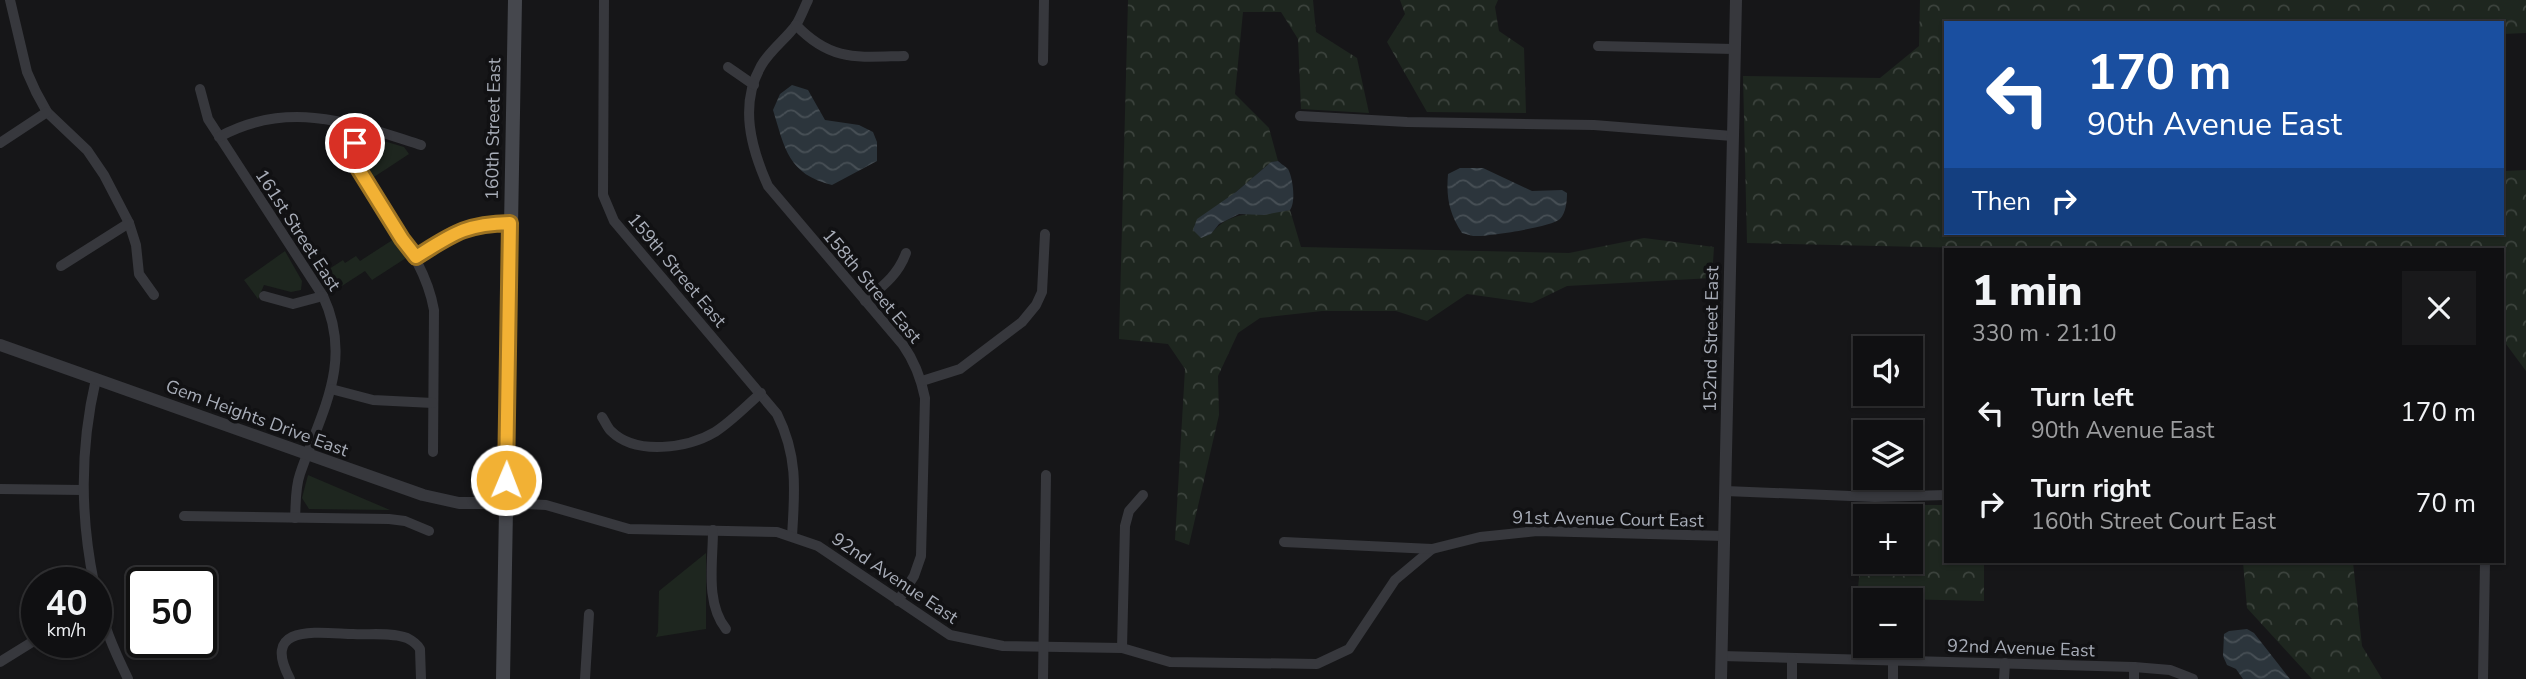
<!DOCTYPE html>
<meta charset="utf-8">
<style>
:root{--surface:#101012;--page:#19191b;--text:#f1f3f6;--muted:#9c9d9f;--line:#303032}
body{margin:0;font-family:"Nunito Sans",sans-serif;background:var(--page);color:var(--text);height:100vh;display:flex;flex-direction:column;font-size:26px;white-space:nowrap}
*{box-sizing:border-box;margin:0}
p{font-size:23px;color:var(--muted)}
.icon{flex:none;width:38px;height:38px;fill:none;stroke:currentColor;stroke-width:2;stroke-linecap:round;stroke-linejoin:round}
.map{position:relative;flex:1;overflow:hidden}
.side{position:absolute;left:1944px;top:248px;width:560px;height:315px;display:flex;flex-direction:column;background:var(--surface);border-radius:0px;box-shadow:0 2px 5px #0004,0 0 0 2px var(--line)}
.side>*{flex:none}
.top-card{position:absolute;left:1944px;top:21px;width:560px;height:214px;border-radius:0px;box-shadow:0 2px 5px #0004,0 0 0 2px var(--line);background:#1a4fa0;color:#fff;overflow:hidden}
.controls{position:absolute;left:1853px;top:336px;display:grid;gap:14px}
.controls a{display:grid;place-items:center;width:70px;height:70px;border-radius:0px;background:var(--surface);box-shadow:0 2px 5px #0004,0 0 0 2px var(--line);font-size:35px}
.speed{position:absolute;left:21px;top:567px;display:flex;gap:14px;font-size:35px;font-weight:700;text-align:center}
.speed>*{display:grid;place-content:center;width:91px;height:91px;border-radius:50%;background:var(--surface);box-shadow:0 2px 5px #0004,0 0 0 2px var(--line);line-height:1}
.speed small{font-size:18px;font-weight:400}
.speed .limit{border:4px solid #111;border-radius:10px;background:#fff;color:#111}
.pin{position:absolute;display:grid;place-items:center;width:60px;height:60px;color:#fff;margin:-30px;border:4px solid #fff;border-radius:50%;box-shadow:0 2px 7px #0007}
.me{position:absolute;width:77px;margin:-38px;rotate:1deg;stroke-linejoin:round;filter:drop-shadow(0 0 5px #0008)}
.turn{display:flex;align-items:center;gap:24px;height:147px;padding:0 28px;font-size:32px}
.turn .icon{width:91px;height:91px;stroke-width:2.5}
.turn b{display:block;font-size:49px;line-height:60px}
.then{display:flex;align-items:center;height:66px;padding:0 28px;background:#0003;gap:14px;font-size:26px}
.round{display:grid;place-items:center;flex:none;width:74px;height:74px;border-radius:0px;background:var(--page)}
.headline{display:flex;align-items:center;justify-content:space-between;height:119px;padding:0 28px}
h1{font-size:42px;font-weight:800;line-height:52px}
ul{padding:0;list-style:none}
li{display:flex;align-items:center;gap:21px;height:91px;padding:0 28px}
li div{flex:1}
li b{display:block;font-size:26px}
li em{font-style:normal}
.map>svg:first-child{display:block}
.forest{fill:url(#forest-crowns)}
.park{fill:#1e261f}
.water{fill:url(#water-waves)}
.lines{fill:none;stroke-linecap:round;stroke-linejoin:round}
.minor{stroke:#37383d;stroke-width:10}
.tertiary{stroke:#37383d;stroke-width:12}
.secondary{stroke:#45474d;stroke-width:14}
.route-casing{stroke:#9d7322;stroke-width:18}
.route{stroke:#f2b134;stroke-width:12}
.labels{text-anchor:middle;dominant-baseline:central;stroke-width:7;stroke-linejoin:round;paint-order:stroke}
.street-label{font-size:18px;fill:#a8adb8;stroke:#111113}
</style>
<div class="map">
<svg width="2526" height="679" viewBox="0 0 2526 679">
<defs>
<pattern id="forest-crowns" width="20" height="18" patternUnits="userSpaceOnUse" patternTransform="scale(1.75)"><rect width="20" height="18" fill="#1e261f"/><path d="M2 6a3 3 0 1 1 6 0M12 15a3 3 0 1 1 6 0" fill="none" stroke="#3c433d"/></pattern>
<pattern id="water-waves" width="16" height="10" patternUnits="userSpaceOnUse" patternTransform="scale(1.75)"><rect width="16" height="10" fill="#2c353c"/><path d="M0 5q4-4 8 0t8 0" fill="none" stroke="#485056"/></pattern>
</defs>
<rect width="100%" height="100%" fill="#161618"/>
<!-- forest -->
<g class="forest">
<path d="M1128,0h185l3,32 41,26 12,55 -68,-4 -3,-70 -17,-27h-38l-8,82 34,34 9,33 -7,1 -35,30 -25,42c20,-26 50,-19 79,-24l11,37 268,6 75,-15 70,9 -2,31 -145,8 -35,17 -65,-9 -40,27 -31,-10h-74l-62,7 -22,15 -20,43 1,39 -30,130 -14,-5 10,-171 -17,-25 -49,-5z"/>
<path d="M1400,0h98l-3,7 4,24 25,17 2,65 -99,-1 -40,-70 18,-28z"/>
<path d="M1920,0h606v33l-23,1 -1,-11h-556v210h556l1,-68 2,6 21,-1v201l-23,-31 -1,-90h-447l-308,-7 -4,-167 137,2 39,-32z"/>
<path d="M1909,505h37v57h38v39l-127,-3 5,-50h3l1,14h45z"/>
<path d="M2243,562h110l9,84 20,33h-70l-65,-71z"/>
</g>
<!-- park -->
<g class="park">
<path d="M370,137l34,10 5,7 -35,23c-9,-13 -17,-24 -8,-39z"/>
<path d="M394,239l12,19 -34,22 -7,-9 -34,22 -11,-18 23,-15 2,3 11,-7 4,5z"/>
<path d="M285,251l17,30 -1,9 -10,2 -27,-7 -6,14 -14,-19z"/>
<path d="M308,475l82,35 -81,-1 -7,-11z"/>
<path d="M706,553v76l-50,8 2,-5 1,-41z"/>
</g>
<!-- water -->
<g class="water">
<path d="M792,85l16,5 17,30 34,5 14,7 4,10v19l-45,24c-44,-11 -47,-36 -59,-75l7,-16z"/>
<path d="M1278,161c2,2 8,6 10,8 5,9 8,33 2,41l-26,5 -25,-1 -20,10 -8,10 -10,4 -8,-8 4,-11 39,-27 35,-30z"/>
<path d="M1460,168h23l49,23 30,-1 5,3c0,8 -1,20 -7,26 -8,8 -75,18 -87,17 -4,-1 -7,-2 -11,-3 -13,-20 -16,-36 -14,-59z"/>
<path d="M2247,629l7,4 36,46h-47l-7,-10 -9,-4 -4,-9 1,-22 5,-3z"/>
</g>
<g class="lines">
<!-- minor -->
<g class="minor">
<path d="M10,0l17,72 9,20 11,20 40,38 17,25 25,48 7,22 3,29 15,21"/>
<path d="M604,0l-1,195 11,26 163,193c21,42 18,76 15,122"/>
<path d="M808,0c-4,8 -7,17 -12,25 -10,14 -26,25 -35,41 -22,39 -10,82 7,120l135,159c12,17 18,33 22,53l-4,158 -7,20 -16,25"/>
<path d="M796,25c35,37 62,32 108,31"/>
<path d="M1598,46l136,3"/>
<path d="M1043,61l1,-61"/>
<path d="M728,67l26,18"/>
<path d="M200,89l8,30 115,177c31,66 -2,116 -23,178 -5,14 -4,29 -5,44"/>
<path d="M1300,116l107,6 187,3 138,11"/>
<path d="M361,127c-3,8 -8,17 -8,25 1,20 18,37 28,52 22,34 46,66 53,106l-1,142"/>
<path d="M219,137c69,-38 133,-14 202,8"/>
<path d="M0,143l47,-31"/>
<path d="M416,257c38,-24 48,-33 94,-34"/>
<path d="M61,266l68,-43"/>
<path d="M264,296l29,8 30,-8"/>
<path d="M865,301c18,-15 33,-26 41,-48"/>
<path d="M922,381l38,-12 62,-47 14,-17 6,-13 3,-58"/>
<path d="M331,389l42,11 60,3"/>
<path d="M602,417c3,4 5,10 9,14 25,25 77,17 104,1 17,-11 31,-26 46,-39"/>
<path d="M0,489l83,1"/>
<path d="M1725,491l150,6 71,-2"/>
<path d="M506,503l40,2 83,24 148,3 41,14 132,89 53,11 119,2 48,14 147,2 32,-15 46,-69 37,-31"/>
<path d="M184,516l205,3 16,2 24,10"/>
<path d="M713,530c0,32 -8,73 13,99"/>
<path d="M1284,542l148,7 48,-12 57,-6 188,5"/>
<path d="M94,583c-14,-68 -14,-136 2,-204"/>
<path d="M96,591c6,32 18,59 32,88"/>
<path d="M1122,648l3,-122 4,-15 14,-16"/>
<path d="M1721,656l413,11 36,3 23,9"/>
<path d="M0,662l37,-23"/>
<path d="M290,679c-30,-56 28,-46 63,-45 16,1 39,-2 54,4 6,3 10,6 13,11l1,30"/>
<path d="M585,679l4,-65"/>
<path d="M1043,679l3,-204"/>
<path d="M1792,679v-21"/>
<path d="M1893,679v-19"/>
<path d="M2004,679l1,-16"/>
<path d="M2134,679v-12"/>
<path d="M2483,679l2,-117"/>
</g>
<!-- tertiary -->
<g class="tertiary">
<path d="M0,345l423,150 36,8h47"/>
<path d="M1721,679l15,-679"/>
</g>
<!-- secondary -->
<path class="secondary" d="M503,679l12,-679"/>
</g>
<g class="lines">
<!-- route casing -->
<g class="route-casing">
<path id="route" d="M355,143l-2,9 5,16 44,71 14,18c37,-23 49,-33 94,-34l-4,257"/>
</g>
<!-- route -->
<use href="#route" class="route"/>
</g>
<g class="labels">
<!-- street labels -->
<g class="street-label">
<text transform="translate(493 129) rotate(-89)">160th Street East</text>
<text transform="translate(298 230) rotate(57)">161st Street East</text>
<text transform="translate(677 270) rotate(50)">159th Street East</text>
<text transform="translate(872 286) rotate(50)">158th Street East</text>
<text transform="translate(1711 339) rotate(-89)">152nd Street East</text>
<text transform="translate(257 418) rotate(20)">Gem Heights Drive East</text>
<text transform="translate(1608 519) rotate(1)">91st Avenue Court East</text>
<text transform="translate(895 578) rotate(34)">92nd Avenue East</text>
<text transform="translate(2021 648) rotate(2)">92nd Avenue East</text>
</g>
</g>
</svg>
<div class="controls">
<a><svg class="icon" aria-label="sound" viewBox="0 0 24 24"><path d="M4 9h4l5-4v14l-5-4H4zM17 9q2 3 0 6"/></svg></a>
<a><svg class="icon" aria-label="layers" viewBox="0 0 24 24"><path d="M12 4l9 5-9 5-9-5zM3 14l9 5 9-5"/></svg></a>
<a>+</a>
<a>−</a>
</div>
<div class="speed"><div>40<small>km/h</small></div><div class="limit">50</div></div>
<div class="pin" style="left:355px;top:143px;background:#d93025"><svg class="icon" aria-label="arrive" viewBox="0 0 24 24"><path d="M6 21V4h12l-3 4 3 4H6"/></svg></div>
<svg class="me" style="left:506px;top:480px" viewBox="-20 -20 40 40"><circle r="17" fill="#f2b134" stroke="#fff" stroke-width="3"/><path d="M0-11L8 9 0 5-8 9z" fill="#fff"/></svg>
<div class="top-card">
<div class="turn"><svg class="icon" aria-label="left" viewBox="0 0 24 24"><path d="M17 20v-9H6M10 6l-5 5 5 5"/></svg><div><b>170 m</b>90th Avenue East</div></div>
<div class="then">Then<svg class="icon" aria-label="right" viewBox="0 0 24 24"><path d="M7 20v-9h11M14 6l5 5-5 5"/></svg></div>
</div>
<section class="side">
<div class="headline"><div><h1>1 min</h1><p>330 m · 21:10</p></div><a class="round"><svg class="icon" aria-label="close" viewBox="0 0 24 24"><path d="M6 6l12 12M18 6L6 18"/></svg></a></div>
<ul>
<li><svg class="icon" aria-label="left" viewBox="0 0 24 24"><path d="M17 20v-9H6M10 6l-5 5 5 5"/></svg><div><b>Turn left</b><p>90th Avenue East</p></div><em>170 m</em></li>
<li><svg class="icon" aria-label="right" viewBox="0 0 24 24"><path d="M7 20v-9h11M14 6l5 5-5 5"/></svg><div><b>Turn right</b><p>160th Street Court East</p></div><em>70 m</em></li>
</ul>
</section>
</div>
